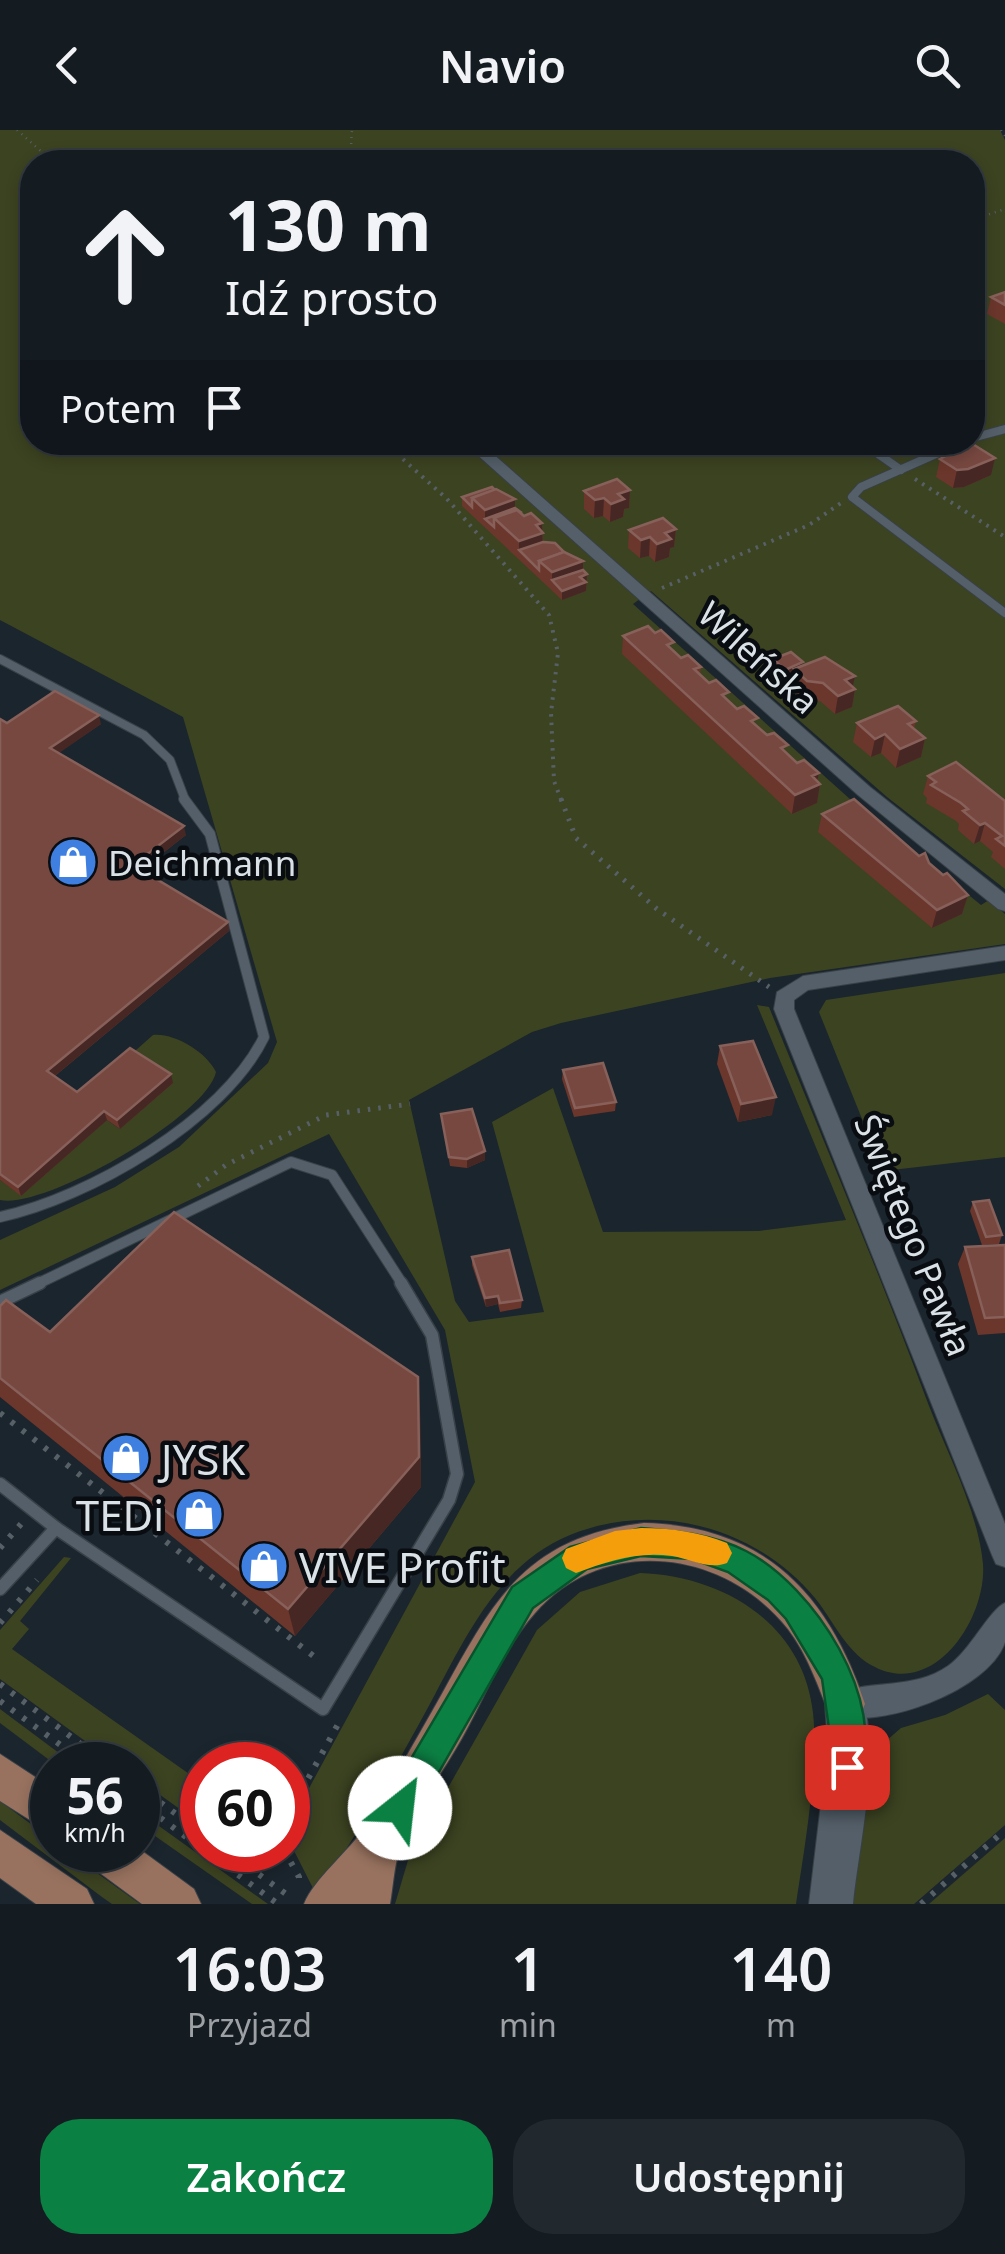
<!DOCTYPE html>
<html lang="pl">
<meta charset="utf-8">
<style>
:root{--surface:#141c22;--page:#21292f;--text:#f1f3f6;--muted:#9da1a5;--line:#333a40;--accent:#0b8043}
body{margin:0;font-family:"Noto Sans",sans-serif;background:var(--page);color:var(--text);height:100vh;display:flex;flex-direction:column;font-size:38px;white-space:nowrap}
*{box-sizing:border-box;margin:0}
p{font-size:32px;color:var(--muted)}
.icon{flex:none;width:55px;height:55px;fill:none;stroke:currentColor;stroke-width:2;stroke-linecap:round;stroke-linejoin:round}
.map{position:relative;height:1774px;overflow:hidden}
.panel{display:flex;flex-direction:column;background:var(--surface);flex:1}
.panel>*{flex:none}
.guide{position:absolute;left:20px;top:20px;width:965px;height:305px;border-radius:40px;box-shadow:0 5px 15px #0003,0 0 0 2px var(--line);background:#141c22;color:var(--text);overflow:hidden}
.speed{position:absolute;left:30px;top:1612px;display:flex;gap:20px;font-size:50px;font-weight:700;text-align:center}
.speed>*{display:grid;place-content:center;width:130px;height:130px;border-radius:50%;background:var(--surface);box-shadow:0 5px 15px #0003,0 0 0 2px var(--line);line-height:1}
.speed small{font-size:25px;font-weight:400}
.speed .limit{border:15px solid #d22;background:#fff;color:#111}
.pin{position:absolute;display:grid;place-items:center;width:85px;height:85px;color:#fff;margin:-42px;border-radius:20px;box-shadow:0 5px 15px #0006}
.me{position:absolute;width:110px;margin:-55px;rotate:29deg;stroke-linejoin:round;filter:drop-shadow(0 0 8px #0008)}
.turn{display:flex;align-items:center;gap:35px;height:210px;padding:0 40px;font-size:45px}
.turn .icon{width:130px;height:130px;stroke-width:2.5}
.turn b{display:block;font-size:70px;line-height:85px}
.then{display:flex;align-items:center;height:95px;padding:0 40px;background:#0003;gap:20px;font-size:38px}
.eta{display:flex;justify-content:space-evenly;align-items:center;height:170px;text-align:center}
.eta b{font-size:60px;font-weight:600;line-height:70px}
.cta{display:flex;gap:20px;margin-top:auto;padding:20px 40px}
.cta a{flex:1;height:115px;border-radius:40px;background:var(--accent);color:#fff;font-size:40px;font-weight:600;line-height:115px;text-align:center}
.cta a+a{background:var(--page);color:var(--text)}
header{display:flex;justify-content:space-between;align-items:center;height:130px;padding:0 40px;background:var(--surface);font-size:45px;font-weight:600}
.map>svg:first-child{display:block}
.green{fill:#3c4321;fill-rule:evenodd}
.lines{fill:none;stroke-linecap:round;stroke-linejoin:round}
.lane-far2-casing{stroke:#384147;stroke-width:10}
.lane-far1-casing{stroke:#384147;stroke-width:12}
.lane-casing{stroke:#384147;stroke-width:15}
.street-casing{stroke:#384147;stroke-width:2}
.secondary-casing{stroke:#384147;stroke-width:2}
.primary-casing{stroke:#384147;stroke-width:2}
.path-far3{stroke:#576067;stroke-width:2.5;stroke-dasharray:1 5;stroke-linecap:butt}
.path-far2{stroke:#576067;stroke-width:4;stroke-dasharray:2.5 6;stroke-linecap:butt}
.path-far1{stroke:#576067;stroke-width:5;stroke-dasharray:2.5 8;stroke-linecap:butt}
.path{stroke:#576067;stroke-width:6;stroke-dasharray:4 10;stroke-linecap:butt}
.lane-far2{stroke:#545f69;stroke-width:8}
.lane-far1{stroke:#545f69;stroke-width:10}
.lane{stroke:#545f69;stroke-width:12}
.street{fill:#545f69;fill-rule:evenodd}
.secondary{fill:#545f69;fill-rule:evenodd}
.primary{fill:#98725f;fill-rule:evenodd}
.wall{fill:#6b362c}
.shaded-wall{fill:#462724}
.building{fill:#774840;stroke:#87605a;stroke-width:2.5}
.route{fill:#0b8043;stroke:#07532c;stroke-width:2.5}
.slow{fill:#f59e0b}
.labels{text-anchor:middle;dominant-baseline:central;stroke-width:9;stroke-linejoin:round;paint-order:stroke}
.street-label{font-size:35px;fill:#dbe2e7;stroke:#090d11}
.poi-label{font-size:35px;fill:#dbe2e7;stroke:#090d11;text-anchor:start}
.near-poi-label{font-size:42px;fill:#dbe2e7;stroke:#090d11;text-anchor:start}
</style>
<header><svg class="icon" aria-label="back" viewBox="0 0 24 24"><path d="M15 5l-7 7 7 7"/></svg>Navio<svg class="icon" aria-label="search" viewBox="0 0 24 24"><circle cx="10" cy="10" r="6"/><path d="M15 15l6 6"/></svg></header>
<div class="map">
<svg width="1005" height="1774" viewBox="0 0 1005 1774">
<rect width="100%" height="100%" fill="#1b252d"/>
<!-- green -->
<g class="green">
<path d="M0,0h1000l5,10v749l-118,-92 -236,-206 -18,13 218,196 130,105 8,-5 16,14v30l-235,34 -209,45 -29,9 -123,68 46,201 14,21 75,-10 -52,-190 61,-34 50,144 156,-1 87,-11 -89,-215 12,2c54,133 110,265 160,399 19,49 49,105 54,158 4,54 -49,137 -112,101 -25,-14 -39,-46 -56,-67 -59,-71 -159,-98 -245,-63 -79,32 -112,120 -151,189 -32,58 -64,115 -103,170l-28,-55v-12l187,-345 -30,-152 -116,-196 -329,156v-50l115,-53 64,-40 89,-84 9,-21 -94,-325 -183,-97zM32,32h940v280h-940z"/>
<path d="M1005,843v184l-122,14 -64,-159 7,-12z"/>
<path d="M153,905c22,-2 53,17 63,37 -9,44 -172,138 -216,128v-20l21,15 86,-75 13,9 15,-78z"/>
<path d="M64,1427l7,1 -51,63 9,8 -17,20 190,134v42l-64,-46v-14h-20l-118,-86v-49z"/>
<path d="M640,1443c83,3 163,50 173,140 6,52 -9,138 -17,191h-401l14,-47 128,-227 43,-38z"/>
<path d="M988,1564l17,16v115l-91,79h-61l13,-112 12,-44 23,-20 44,-13z"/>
<path d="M0,1579l75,56h-19l-56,-42z"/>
<path d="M0,1671l52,39v10h13l75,54h-28l-10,-7 -102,-77z"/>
<path d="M138,1681l130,93h-16l-114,-80z"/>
<path d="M1005,1708v66h-76z"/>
</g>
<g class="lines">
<!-- lane-far2 casing -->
<g class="lane-far2-casing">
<g id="lane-far2">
<path d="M972,308l33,-9"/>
<path d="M861,312l40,28"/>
<path d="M963,312l-102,45 -9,10 153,116"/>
<path d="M0,529l144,76 26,25 16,42"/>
</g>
</g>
<!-- lane-far1 casing -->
<g class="lane-far1-casing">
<g id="lane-far1">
<path d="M0,1087c88,-19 224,-97 264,-180l-54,-203 -26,-35"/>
<path d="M35,1155l256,-123 41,13 71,110"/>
</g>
</g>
<!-- lane casing -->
<g class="lane-casing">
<g id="lane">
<path d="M0,1172l40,-19"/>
<path d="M0,1354l56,44 267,181 126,-209 8,-26 -25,-139 -31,-52"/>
<path d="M0,1459l56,-61"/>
</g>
</g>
<!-- street casing -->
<g class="street-casing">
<g id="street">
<path d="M473,315h10l387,342 135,107v17l-7,-2 -140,-114 -385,-344z"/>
<path d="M1005,816v14l-197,30 -14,10v9l211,515v43l-9,-3 -4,-9 -218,-546 3,-17 26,-16z"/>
<path d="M1005,1473c0,12 0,28 0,39 -15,48 -127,89 -170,72l-4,-10 4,-10c37,-15 79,-4 113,-28 22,-15 41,-56 57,-63z"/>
</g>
</g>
<!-- secondary casing -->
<g class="secondary-casing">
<path id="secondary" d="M845,1554l14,6c24,56 0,153 -6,214h-44l19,-159 -3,-41 6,-14z"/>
</g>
<!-- primary casing -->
<g class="primary-casing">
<g id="primary">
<path d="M644,1393c121,3 185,72 221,181l-6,14 -14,6 -14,-6c-13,-31 -22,-61 -43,-89 -62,-79 -183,-96 -253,-16 -32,36 -50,84 -73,125 -16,29 -55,84 -63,114 -5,15 -6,35 -9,52h-86c10,-25 44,-52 62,-78 26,-45 52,-89 77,-134 52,-95 85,-155 201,-169z"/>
<path d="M0,1624l52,34v46l-52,-33z"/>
<path d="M0,1700l87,59 7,15h-58l-36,-26z"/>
<path d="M138,1718l56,41 7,15h-59l-53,-39 -6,-15z"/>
</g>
</g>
<!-- path-far3 -->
<g class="path-far3">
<path d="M17,0l36,32"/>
<path d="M1001,0l4,6"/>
<path d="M350,32l2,-32"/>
<path d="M972,90l33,-11"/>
</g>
<!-- path-far2 -->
<g class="path-far2">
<path d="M384,312l63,57 102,116 9,38 -7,60 3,68 8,21"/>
<path d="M915,349l90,58"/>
<path d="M662,458l147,-63 32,-22"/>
</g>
<!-- path-far1 -->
<g class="path-far1">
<path d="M561,669l15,39 81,71 112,78"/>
<path d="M198,1056l28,-21 100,-50 84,-11"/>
</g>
<!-- path -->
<g class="path">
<path d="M0,1283l316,245"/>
<path d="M0,1418l21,-24"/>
<path d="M0,1493l37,-43"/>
<path d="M0,1554l109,81"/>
<path d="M0,1571l88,64"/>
<path d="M138,1656l64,47"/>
<path d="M138,1671l64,48"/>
<path d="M288,1685l54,-98"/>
<path d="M204,1720l74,54"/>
<path d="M225,1720l68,49"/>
<path d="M284,1720l15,27v11"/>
<path d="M921,1774l84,-74"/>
</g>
<!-- lane-far2 -->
<use href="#lane-far2" class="lane-far2"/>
<!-- lane-far1 -->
<use href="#lane-far1" class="lane-far1"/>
<!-- lane -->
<use href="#lane" class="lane"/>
<!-- street -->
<use href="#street" class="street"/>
<!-- secondary -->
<use href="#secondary" class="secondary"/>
<!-- primary -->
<use href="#primary" class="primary"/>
</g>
<!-- wall -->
<g class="wall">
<path d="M1005,162v32l-18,-10 4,-17z"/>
<path d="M497,312h36v7l-13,5 -6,-6 -8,2z"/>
<path d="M940,329l51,16 -27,12 -11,1 -17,-11z"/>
<path d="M495,360l20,9v9l9,8 18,7 1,19 44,32 -1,17 -24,9 -100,-94v-9z"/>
<path d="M630,360l-1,18 -5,1 -1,8 -13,5 -7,-6 -9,2 -10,-9v-18z"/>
<path d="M676,399l-2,18 -4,1 -1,9 -14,5 -6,-6 -9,2 -12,-10 1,-18z"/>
<path d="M623,506l50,14 8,8 20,9 -1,8 86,79 11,9 22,10 -2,9 3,2 -3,19 -25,11 -170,-160z"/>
<path d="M773,529l30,7 50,20 2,3 -3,18 -17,7 -15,-13 -16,-1 -13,-12 2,-13 -9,4 -12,-10z"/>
<path d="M0,589l7,4 94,1 -43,29 128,82 -45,35 87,52 1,9 -174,145 22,16 96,-9 -53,46 -13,-9 -86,76 -21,-16z"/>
<path d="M916,591l-2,8 11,9 -4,19 -25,11 -15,-15 -10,4 -18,-15 4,-19z"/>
<path d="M928,646l77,25v68l-14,-12 2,-5 -13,-11 -6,3 -16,-14 1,-6 -3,-3 -30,-18 1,-5 -4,-4z"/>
<path d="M822,684l97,42 10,7 39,32 -6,19 -30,14 -114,-96z"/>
<path d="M720,916l52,69 -34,7 -21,-58z"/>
<path d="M563,940l53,32 -1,9 -41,6 -12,-38z"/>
<path d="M441,984l44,46 -18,8 -17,-2z"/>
<path d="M973,1072l29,33 -3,9 -17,1 -12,-34z"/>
<path d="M1005,1115v88l-27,2 -20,-71 7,-17z"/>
<path d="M472,1127l50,43 -1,8 -21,4 -2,-8 -12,3 -14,-42z"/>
<path d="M0,1176l50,26 370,76 1,79 -126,149 -295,-239z"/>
</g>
<!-- shaded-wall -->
<g class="shaded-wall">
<path d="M506,312h8v6l-8,2z"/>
<path d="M520,312h13v7l-13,5z"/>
<path d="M995,328l-4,17 -27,12 -11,1 4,-18z"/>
<path d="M630,360l-1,18 -5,1 -1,8 -13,5 1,-18 7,-10z"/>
<path d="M604,368l-1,18 -9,2 1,-18z"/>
<path d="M515,369v17l-30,3v-9z"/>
<path d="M542,393l1,28 -24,-1v9v-18l17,-16z"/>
<path d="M676,399l-2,18 -4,1 -1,9 -14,5 2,-18 8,-11z"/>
<path d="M650,407l-1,19 -9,2 1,-18z"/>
<path d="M583,431v15l4,-2 -1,17 -24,9v-9l-10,-11v10v-18z"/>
<path d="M803,532l-1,9 -8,-2 -1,6 -9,4 1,-9z"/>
<path d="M855,546l-3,14 3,-1 -3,18 -17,7 3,-18 7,-16z"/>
<path d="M99,585l2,9 -49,34 -2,-10z"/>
<path d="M885,604l-4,19 -10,4 4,-18z"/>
<path d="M925,608l-4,19 -25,11 4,-19z"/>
<path d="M819,643l-3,13 4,-2 -3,19 -25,11 3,-19 17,-19z"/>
<path d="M985,693l-5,18 -6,3 6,-19z"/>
<path d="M184,696l2,9 -51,40 -2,-10z"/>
<path d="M968,765l-6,19 -30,14 5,-18z"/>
<path d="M228,792l1,9 -179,149 -3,-9z"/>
<path d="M171,944l2,9 -53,46 -3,-9z"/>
<path d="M776,967l-4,18 -34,7 3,-18z"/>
<path d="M104,981l3,9 -86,76 -3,-9z"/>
<path d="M485,1021v9l-18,8v-9z"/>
<path d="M498,1166v8l-12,3 -1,-9z"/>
<path d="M418,1247l2,31 1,79 -126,149 -7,-27z"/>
</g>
<!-- building -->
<g class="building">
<path d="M1005,162v13l-14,-8z"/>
<path d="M971,313l24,15 -27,11 -11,1 -17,-11z"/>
<path d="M617,349l13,11 -12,4 6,5 -13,5 -7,-6 -9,2 -11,-9z"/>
<path d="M492,357l3,3 -23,8v9l-10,-10z"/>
<path d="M496,359l19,10 -30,11 -13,-12z"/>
<path d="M515,378l7,5 -5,-3 -23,8v9l-9,-8z"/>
<path d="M517,380l7,6 7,-3 11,10 -6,2 7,8 -24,8 -25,-23z"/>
<path d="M663,388l13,11 -11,4 6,6 -14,5 -7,-7 -9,3 -12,-10z"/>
<path d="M543,412l12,1 9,9 -25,9v9l-20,-20z"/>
<path d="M564,422l19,9 -31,11 -13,-11z"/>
<path d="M583,440l4,4 -7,3 6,5 -24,9 -10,-11z"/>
<path d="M648,496l7,7 6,-3 13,12 -7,3 14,13 7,-3 13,12 -7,2 15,14 7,-3 13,12 -7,3 15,14 7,-3 14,12 -7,3 16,14 7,-2 14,12 -7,3 16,15 7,-3 15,13 -7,3 8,8 -25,11 -172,-159z"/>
<path d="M791,522l12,10 -18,8 -12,-11z"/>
<path d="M825,527l30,19 -10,4 10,9 -17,7 -15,-13 -16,-2 -13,-12z"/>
<path d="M55,561l44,24 -49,33 134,78 -51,39 95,57 -181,149 30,21 53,-44 41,26 -54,46 -13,-9 -86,76 -18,-13v-455l7,4z"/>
<path d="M898,576l18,15 -8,3 17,14 -25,11 -15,-15 -10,5 -18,-16z"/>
<path d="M956,632l49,39v45l-9,-7 6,-3 -17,-13 -5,2 -17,-14 5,-2 -7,-6 -30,-18 5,-3 -8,-6z"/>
<path d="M854,669l65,57 6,-3 4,10 14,12 4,-2 21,22 -31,15 -115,-96z"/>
<path d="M753,911l23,56 -35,7 -21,-58z"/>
<path d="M603,933l13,39 -41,6 -12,-38z"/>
<path d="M472,979l13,42 -18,8 -18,-2 -8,-43z"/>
<path d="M989,1070l13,35 -16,2 -13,-35z"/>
<path d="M174,1082l244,165 1,80 -131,152 -288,-231v-72l6,-6 44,32z"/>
<path d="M1005,1115v72l-20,1 -20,-71z"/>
<path d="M509,1120l13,50 -22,3 -2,-7 -13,2 -13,-41z"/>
</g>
<!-- route -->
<path class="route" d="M641,1398c36,3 72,6 105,23 67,34 144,151 112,227l-11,5 -11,-5 -14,-99 -36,-60 -18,-19 -40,-28 -36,-13 -51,-3 -54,13 -54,39 -121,211 -12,5 -11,-5 -5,-11 5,-12 123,-209 58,-40z"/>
<!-- slow -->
<path class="slow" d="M641,1398c30,0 59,4 86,15l5,10 -5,10c-18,7 -36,-4 -55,-7 -34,-5 -64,5 -96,17l-10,-5 -4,-10 4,-9 49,-18z"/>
<!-- icons -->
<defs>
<g id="shop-disc" transform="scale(2.5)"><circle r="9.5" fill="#3f7fe0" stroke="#090d11"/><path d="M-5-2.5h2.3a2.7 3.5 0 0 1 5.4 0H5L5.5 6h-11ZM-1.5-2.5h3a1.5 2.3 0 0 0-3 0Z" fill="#fff"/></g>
</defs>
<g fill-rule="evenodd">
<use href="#shop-disc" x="73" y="732"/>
<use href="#shop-disc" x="126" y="1328"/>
<use href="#shop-disc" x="199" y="1384"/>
<use href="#shop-disc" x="264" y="1436"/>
</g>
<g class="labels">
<!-- street labels -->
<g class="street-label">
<text transform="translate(759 527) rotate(42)">Wileńska</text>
<text transform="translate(914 1105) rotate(68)">Świętego Pawła</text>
</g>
<!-- poi labels -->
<g class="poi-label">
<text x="108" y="732">Deichmann</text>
</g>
<!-- near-poi labels -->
<g class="near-poi-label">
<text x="161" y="1328">JYSK</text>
<text x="164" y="1384" text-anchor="end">TEDi</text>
<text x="299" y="1436">VIVE Profit</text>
</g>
</g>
</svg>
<div class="speed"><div>56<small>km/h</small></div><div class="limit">60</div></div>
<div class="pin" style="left:847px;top:1637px;background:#d93025"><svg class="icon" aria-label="arrive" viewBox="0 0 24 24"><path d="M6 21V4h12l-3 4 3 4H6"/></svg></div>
<svg class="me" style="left:400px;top:1678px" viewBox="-20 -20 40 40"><circle r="19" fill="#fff"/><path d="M0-13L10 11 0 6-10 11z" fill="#0b8043"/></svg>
<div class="guide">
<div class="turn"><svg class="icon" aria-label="ahead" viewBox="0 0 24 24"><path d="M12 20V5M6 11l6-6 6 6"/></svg><div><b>130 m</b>Idź prosto</div></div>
<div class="then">Potem<svg class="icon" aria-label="arrive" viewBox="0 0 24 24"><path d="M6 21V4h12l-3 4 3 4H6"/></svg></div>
</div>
</div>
<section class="panel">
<div class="eta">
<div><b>16:03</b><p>Przyjazd</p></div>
<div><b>1</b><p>min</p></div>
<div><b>140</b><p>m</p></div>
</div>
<div class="cta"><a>Zakończ</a><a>Udostępnij</a></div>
</section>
